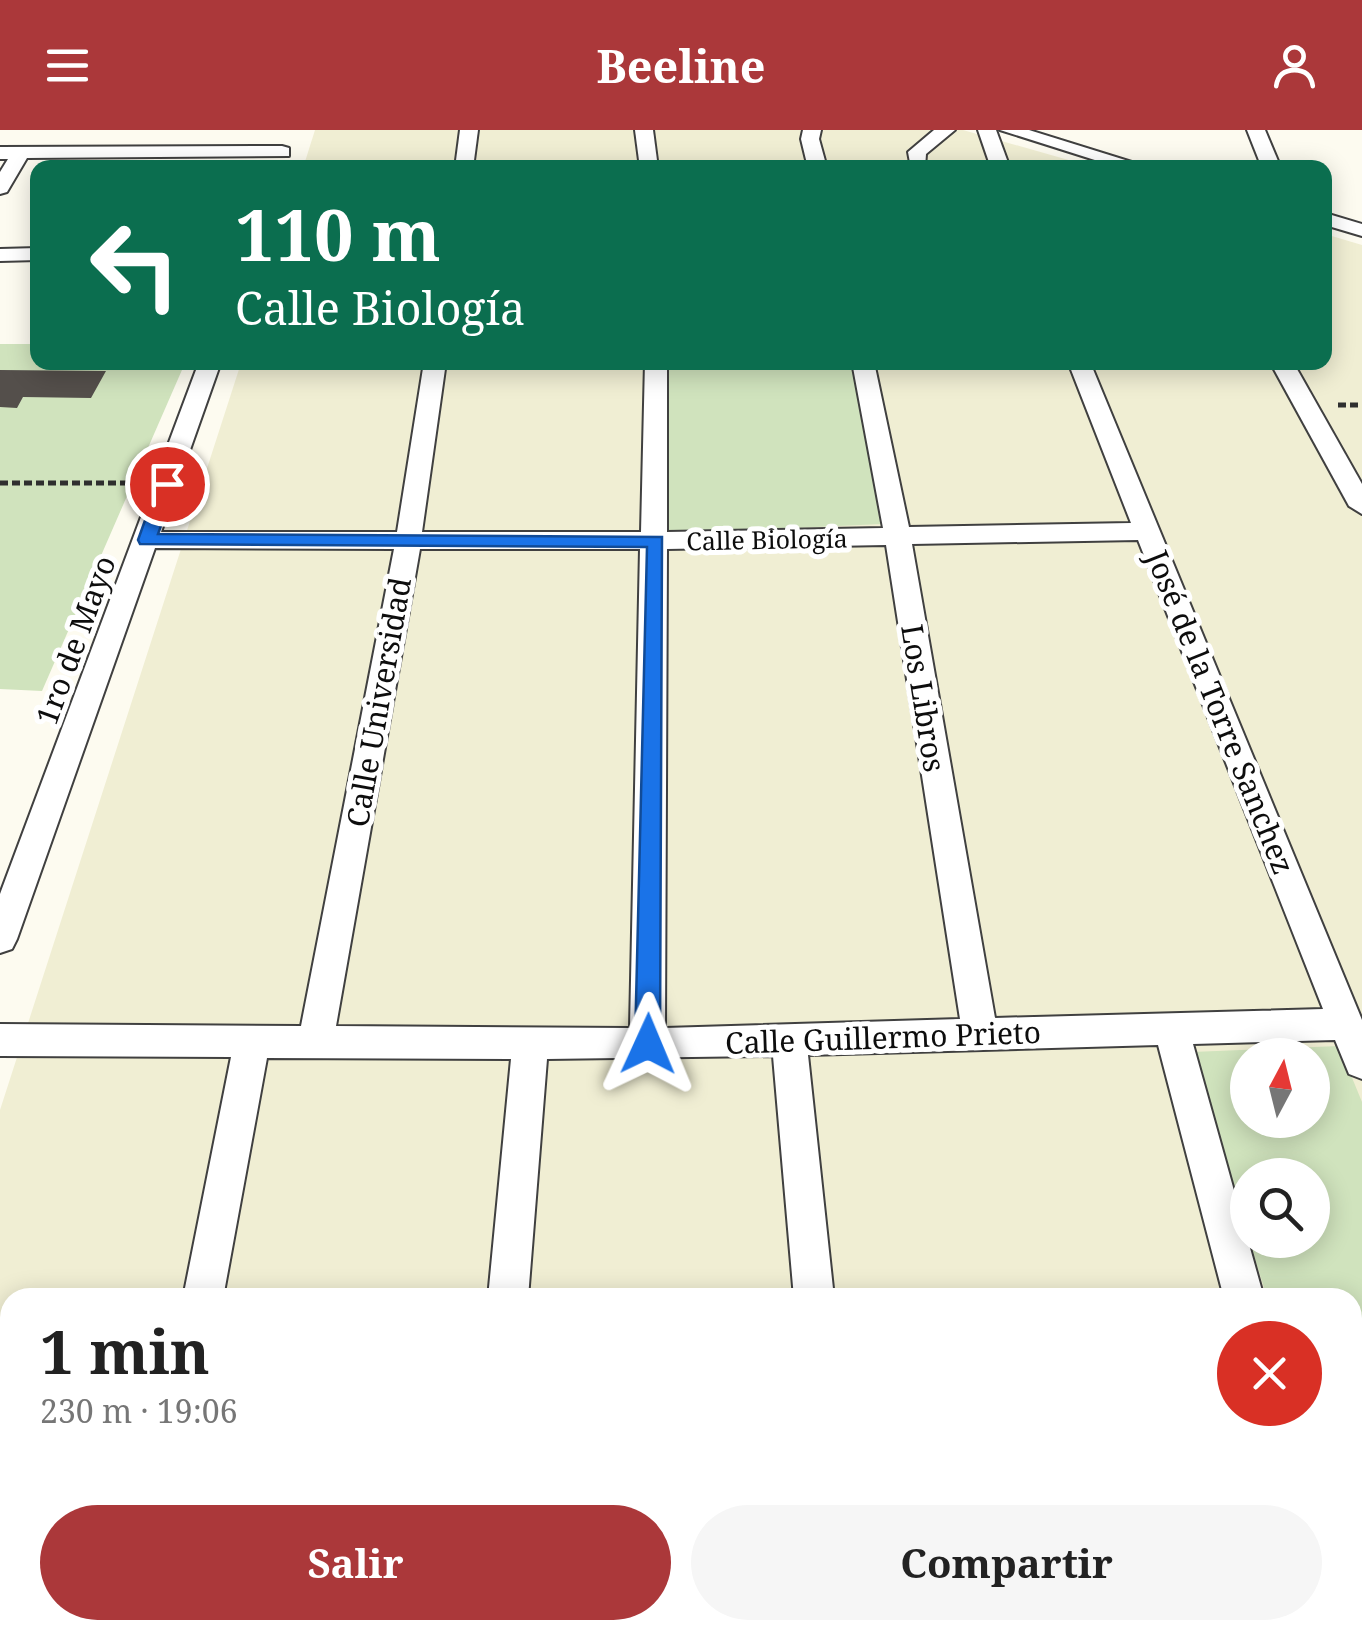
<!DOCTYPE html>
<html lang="es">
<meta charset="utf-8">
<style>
:root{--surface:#fff;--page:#f6f6f6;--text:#222;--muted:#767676;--accent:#ab383a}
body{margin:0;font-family:"Noto Serif",serif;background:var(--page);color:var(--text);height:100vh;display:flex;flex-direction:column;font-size:38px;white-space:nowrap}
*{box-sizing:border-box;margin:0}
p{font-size:32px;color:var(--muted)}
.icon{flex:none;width:55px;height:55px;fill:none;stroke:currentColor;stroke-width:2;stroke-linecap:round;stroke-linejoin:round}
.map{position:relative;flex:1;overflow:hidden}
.sheet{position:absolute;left:0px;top:1158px;width:1362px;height:352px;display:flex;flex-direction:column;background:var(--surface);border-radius:30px 30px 0 0;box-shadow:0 5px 25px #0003}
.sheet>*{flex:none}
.guide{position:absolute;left:30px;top:30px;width:1302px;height:210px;border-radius:20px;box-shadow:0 5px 25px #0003;background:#0b6e4f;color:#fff;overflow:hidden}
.needle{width:65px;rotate:7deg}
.controls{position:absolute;left:1230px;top:908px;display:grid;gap:20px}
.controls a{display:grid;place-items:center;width:100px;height:100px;border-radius:50%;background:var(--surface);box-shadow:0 5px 25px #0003;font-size:50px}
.pin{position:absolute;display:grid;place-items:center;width:85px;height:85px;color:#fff;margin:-42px;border:5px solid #fff;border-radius:50%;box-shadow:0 2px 10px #0007}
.me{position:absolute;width:110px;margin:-55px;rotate:1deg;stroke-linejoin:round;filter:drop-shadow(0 0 8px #0008)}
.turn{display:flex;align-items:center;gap:35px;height:210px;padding:0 40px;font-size:45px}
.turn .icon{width:130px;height:130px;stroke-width:2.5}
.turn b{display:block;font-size:70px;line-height:85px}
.round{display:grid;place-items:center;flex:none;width:105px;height:105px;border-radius:52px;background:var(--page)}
.head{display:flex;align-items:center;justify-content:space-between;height:170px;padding:0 40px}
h1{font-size:60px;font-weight:700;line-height:75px}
.button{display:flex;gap:20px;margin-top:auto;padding:20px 40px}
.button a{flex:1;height:115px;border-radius:60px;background:var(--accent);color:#fff;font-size:40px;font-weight:700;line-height:115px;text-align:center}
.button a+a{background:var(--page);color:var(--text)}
header{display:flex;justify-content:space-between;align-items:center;height:130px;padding:0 40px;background:var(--accent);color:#fff;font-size:45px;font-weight:700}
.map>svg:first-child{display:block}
.farmland{fill:#f0eed3;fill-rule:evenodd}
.green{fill:#d0e3bd;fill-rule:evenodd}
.building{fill:#544f4b}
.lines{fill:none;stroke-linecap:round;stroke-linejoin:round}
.street-casing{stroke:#404040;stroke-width:4}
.path{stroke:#2f2f2f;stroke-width:5;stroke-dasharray:8 4;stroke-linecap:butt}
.street{fill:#fff;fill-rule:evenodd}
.route{fill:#1a73e8;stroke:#114b97;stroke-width:2.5}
.labels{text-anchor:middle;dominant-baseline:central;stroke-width:10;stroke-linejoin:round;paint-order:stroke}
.far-street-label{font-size:25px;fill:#0d0d0d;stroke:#fff}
.street-label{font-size:30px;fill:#0d0d0d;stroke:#fff}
</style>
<header><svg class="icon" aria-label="menu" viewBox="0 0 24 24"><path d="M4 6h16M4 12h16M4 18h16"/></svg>Beeline<svg class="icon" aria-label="person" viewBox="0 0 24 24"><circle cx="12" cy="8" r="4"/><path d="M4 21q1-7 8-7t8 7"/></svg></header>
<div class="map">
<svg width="1362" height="1508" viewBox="0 0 1362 1508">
<rect width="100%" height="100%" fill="#fdfbf0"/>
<!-- farmland -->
<g class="farmland">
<path d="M315,0h648l130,37 -790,1z"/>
<path d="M1325,104l37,11v1393h-1362v-528l241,-747 1084,-1zM1248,925h64v65h-64zM1248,1045h64v65h-64zM10,1168h1342v332h-1342z"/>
</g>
<!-- green -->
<g class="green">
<path d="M0,214h37l1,18 147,1 -143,328 -42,-2z"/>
<path d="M669,233h182l31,161 -216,10z"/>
<path d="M1339,916l23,56v509l-10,-31v-282l-85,-1 -18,-57h63v-65h-64l-1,59 -55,-182zM1248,925h64v65h-64z"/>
</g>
<!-- building -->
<path class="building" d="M0,240l106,1 -15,27 -68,-1 -6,11 -17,-1z"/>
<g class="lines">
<!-- street casing -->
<g class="street-casing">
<g id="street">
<path d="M460,0h18l-5,38h-18z"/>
<path d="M635,0h18l5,38h-18z"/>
<path d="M803,0h18l-2,9 8,29h-19l-7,-29z"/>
<path d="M934,0h21l-29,24 -1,14h-14l-3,-16z"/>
<path d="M978,0h18l14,38h-19z"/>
<path d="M1000,0h29l122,38h-31z"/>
<path d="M1247,0h18l16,38h-19z"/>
<path d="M282,16l7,2v8l-262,2 -20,34 -7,2v-22l8,-13h-8v-12z"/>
<path d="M1325,83l37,11v12l-37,-11z"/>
<path d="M38,118v12l-38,1v-12z"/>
<path d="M199,232h22l-60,170h236l27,-170h22l-24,170h219l4,-170h22v170l216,-4 -31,-166h22l35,165 222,-4 -63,-161h22l272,658v59l-13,-5 -14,-34 -142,4 71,254h-40l-66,-253 -350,10 26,243h-40l-21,-242 -226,3 -19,239h-40l23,-239 -244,-1 -44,240h-40l48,-241 -231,-1v-32l301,2 93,-477 -239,-1 -138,391 -5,10 -12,4v-59zM1138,410l185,469 -328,9 -83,-474zM886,415l74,474 -295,9 2,-479zM420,419h220l-10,479 -294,-2z"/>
<path d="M1270,232h23l69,122v30l-13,-8z"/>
<path d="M117,1500h46l-2,8h-46z"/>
<path d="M457,1500h46l-1,8h-46z"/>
</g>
</g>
<!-- path -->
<g class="path">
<path d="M1338,275h24"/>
<path d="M0,353h136"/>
</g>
<!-- street -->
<use href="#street" class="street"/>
</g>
<!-- route -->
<path class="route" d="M167,348l9,6 -18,50 504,3 -2,507 -4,8 -8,3 -9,-3 -4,-8 12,-497 -507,-3 -2,-4 20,-56z"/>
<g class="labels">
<!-- far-street labels -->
<g class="far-street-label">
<text transform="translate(767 409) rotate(-1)">Calle Biología</text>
</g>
<!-- street labels -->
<g class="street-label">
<text transform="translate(75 510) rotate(-70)">1ro de Mayo</text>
<text transform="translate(924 568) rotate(81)">Los Libros</text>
<text transform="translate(378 572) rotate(-80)">Calle Universidad</text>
<text transform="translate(1221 582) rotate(68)">José de la Torre Sanchez</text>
<text transform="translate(883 907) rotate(-2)">Calle Guillermo Prieto</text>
</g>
</g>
</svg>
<div class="controls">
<a><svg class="needle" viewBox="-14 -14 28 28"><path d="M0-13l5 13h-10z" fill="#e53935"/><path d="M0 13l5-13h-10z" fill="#767676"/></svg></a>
<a><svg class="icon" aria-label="search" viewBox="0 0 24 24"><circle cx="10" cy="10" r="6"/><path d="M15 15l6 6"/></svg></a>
</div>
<div class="pin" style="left:167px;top:354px;background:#d93025"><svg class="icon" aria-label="arrive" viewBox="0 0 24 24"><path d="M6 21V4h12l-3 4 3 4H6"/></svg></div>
<svg class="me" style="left:648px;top:914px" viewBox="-20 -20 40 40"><path d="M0-17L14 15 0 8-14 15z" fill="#1a73e8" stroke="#fff" stroke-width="4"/></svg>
<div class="guide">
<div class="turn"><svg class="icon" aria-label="left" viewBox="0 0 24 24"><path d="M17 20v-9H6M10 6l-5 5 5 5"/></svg><div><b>110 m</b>Calle Biología</div></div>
</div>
<section class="sheet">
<div class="head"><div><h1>1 min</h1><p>230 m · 19:06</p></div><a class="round" style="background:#d93025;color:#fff"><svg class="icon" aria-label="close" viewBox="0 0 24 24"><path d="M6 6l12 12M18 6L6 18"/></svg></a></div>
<div class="button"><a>Salir</a><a>Compartir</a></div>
</section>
</div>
